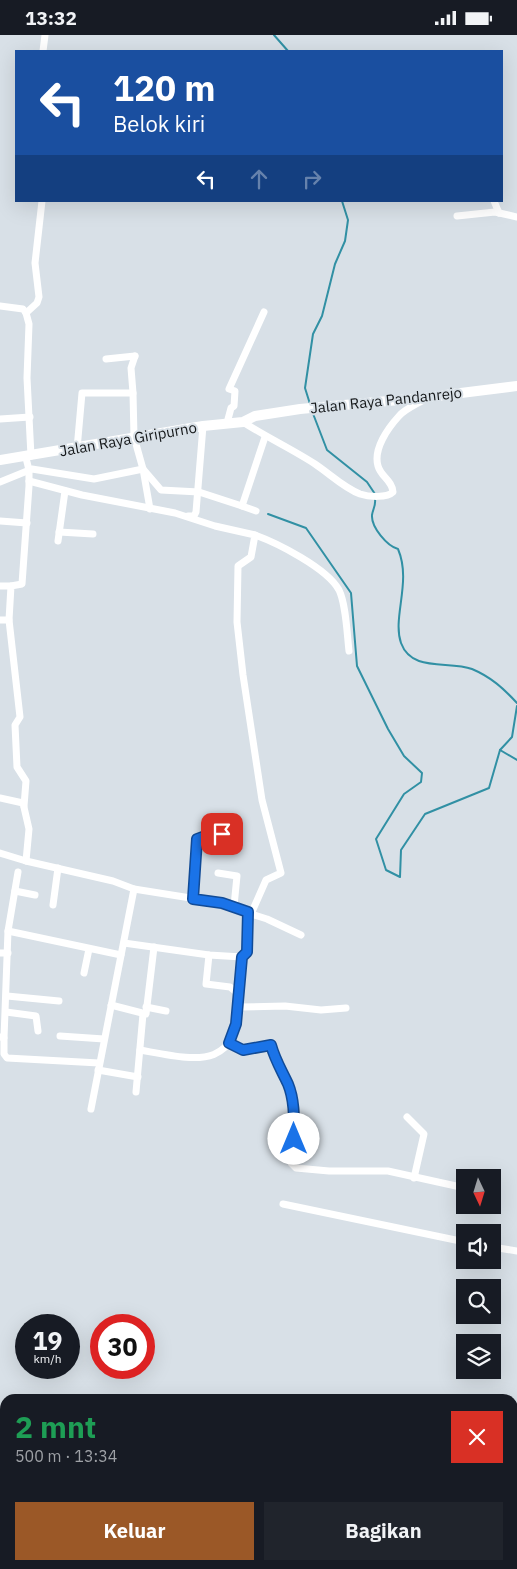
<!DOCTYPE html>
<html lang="id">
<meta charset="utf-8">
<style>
:root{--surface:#171b24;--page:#20242c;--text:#f1f3f6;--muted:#9ea1a6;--accent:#9b5827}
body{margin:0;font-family:"IBM Plex Sans",sans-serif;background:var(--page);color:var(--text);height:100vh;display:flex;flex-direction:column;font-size:19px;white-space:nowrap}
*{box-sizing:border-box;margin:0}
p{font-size:16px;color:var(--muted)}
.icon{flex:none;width:28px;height:28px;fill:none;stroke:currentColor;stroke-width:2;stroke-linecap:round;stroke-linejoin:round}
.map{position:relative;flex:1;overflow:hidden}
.side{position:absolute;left:0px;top:1359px;width:518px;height:176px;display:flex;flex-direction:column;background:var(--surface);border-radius:15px 15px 0 0;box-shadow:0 5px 20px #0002}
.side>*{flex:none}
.top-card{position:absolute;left:15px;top:15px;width:488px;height:152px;border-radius:0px;box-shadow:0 5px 20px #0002;background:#1a4fa0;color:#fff;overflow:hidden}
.needle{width:32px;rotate:176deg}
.fabs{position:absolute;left:456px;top:1134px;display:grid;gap:10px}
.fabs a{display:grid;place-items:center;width:45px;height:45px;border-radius:0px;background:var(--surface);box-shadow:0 5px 20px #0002;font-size:25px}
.speed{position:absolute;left:15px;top:1279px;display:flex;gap:10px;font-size:25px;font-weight:700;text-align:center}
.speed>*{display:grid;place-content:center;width:65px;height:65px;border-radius:50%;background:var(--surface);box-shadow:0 5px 20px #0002;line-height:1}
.speed small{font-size:12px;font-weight:400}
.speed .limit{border:8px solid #d22;background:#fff;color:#111}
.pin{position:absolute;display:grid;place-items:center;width:42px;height:42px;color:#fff;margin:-21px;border-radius:10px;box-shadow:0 2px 8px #0006}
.me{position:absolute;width:55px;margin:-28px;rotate:0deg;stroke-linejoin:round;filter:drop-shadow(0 0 4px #0008)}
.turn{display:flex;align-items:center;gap:18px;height:105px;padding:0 15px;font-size:22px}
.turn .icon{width:65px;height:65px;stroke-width:2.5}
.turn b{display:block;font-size:35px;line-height:42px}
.lanes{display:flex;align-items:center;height:48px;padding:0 15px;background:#0003;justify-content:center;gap:25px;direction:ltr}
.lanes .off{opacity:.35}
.round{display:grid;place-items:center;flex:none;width:52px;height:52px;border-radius:0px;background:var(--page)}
.summary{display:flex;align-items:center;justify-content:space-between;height:85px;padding:0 15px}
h1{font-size:30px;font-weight:700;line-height:38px;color:#1e9e55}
.cta{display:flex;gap:10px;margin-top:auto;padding:10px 15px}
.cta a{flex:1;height:58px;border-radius:0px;background:var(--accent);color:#fff;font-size:20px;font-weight:700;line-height:58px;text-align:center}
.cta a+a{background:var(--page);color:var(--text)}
.status{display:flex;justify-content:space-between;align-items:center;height:35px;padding:0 25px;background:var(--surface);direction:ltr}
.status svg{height:14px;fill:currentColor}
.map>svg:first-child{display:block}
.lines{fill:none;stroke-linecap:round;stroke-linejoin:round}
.stream{stroke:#3190a4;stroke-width:2}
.minor{stroke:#fff;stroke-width:7}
.secondary{stroke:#fff;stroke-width:10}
.route-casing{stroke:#114b97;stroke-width:12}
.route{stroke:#1a73e8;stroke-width:9}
.labels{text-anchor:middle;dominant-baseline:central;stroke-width:4;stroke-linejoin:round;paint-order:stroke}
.street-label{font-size:15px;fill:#141719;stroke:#d8e0e7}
</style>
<div class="status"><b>13:32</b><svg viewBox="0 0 49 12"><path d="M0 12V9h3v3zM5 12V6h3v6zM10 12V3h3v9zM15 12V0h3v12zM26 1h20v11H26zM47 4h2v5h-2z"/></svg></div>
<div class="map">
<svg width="517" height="1534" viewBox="0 0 517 1534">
<rect width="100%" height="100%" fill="#d8e0e7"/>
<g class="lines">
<!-- stream -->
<g class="stream">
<path d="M274,0l14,16"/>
<path d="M310,369l-5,-16 8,-54 9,-18 13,-52 10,-23 3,-21 -6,-19"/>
<path d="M312,376l15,39 40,32 8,12"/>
<path d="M375,464c1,6 -2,10 -3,16 -1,12 15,31 26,34 14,33 -6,68 3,94 11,30 48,17 71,26 19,8 31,19 45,34"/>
<path d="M268,479l38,14 45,65 6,73 31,63 16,27 18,17 -1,9 -17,12 -28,45 10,31 14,7 1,-27 24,-36 64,-26 11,-38 17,10"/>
<path d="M500,715l12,-13 5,-31"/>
</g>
<!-- minor -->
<g class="minor">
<path d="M43,16l2,-16"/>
<path d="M494,166l5,12"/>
<path d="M457,181l38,-4 22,5"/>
<path d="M0,271l23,3 3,4 3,11 -2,54 4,78"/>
<path d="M26,278l11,-10 2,-6 -4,-34 7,-62"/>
<path d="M106,324l29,-3"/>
<path d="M133,358l-2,-25 4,-12"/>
<path d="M0,384l30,-2"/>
<path d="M243,387c23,15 49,27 72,42 15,10 29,24 45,30 9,3 27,4 33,-2 -1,-12 -12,-15 -15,-26 -5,-17 10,-38 21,-50 6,-7 18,-12 26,-17"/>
<path d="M227,388l4,-15 3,-2 1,-15 -6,-2 35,-77"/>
<path d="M77,414l5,-56h51l1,44 9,32 7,40"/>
<path d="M29,446l53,14 93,18 40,13 40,9 -4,22 -13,9 -1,56 6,53 19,125 19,73 -15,7 -15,34 -29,-11 -88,-14"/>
<path d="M0,447l32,-13 62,10 49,-10 18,21 38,2 43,14 23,-69"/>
<path d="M242,471l14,5"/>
<path d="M188,481h6l2,-4 7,-86"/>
<path d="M0,486l27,2"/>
<path d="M59,497l34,2"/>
<path d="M255,500c22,8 72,33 84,55 7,14 8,44 10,61"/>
<path d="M58,506l7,-50"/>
<path d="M0,551h11"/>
<path d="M0,585h9l11,97 -5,8 2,42 9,14 -2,25"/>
<path d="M9,585l2,-34 11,-2 7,-98v-16l-3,-12"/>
<path d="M0,763l23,5 6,26 -3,32 -26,-8"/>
<path d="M26,826l87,20 21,8 -43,220"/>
<path d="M218,838l19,3 -3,30"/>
<path d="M15,856l20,4"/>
<path d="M193,864l4,-60 10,-4 31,-2"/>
<path d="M53,870l5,-37"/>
<path d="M251,879l16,5 34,16"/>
<path d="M8,896l113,24"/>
<path d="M124,908l85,12 33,2 5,-5 1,-40"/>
<path d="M0,918h8"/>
<path d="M209,920l-3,29 24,3 10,8"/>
<path d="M84,938l5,-24"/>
<path d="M7,961l52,5"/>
<path d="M111,970l35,9 8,-67"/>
<path d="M146,972l20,4"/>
<path d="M239,972l46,-1 36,4 25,-2"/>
<path d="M6,977l30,4 2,15"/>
<path d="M60,1001l44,3"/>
<path d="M0,1002l4,1 4,-107 10,-59"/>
<path d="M4,1003v16l3,4 92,5"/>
<path d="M229,1008l14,7 28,-5c4,15 11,26 17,40 10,24 5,52 3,78l5,5 33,3h59l77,17"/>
<path d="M140,1015c56,10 99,23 100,-55 0,-13 0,-25 2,-38"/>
<path d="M98,1035l40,7"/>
<path d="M136,1057l7,-78"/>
<path d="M407,1082l17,17 -10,44"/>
<path d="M283,1169l182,38"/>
<path d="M492,1212l25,4"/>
</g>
<!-- secondary -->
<path class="secondary" d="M0,425l203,-34 40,-4 12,-6 45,-7 121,-11 96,-12"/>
</g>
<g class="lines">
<!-- route casing -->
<g class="route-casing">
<path id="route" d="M222,799l-17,2 -8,3 -4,60 29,4 26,9 -1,40 -5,5 -6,67 -7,19 14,7 28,-5c4,15 11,26 17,39 7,17 6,37 6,55"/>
</g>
<!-- route -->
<use href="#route" class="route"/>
</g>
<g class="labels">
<!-- street labels -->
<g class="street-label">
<text transform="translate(386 365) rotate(-6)">Jalan Raya Pandanrejo</text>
<text transform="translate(128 404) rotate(-10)">Jalan Raya Giripurno</text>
</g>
</g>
</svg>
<div class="fabs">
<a><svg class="needle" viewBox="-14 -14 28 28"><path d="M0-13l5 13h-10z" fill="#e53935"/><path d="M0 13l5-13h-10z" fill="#9ea1a6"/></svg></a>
<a><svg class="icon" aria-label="sound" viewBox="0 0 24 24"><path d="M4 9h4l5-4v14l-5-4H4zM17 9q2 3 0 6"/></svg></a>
<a><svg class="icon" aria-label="search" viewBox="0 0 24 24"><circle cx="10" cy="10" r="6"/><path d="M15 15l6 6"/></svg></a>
<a><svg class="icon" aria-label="layers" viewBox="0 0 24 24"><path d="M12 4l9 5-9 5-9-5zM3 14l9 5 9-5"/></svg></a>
</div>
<div class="speed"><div>19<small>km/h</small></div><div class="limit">30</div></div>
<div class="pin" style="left:222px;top:799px;background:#d93025"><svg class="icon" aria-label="arrive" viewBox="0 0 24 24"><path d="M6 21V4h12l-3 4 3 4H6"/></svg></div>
<svg class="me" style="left:294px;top:1104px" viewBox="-20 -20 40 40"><circle r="19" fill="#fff"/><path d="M0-13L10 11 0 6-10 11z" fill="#1a73e8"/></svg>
<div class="top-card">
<div class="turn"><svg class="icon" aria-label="left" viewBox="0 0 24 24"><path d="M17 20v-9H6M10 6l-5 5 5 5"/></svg><div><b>120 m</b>Belok kiri</div></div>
<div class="lanes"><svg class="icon" aria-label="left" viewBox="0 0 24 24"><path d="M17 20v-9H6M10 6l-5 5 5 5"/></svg><svg class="icon off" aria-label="ahead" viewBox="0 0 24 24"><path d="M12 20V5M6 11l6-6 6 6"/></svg><svg class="icon off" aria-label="right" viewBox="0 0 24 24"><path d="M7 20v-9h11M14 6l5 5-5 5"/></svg></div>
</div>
<section class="side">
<div class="summary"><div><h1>2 mnt</h1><p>500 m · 13:34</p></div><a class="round" style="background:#d93025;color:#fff"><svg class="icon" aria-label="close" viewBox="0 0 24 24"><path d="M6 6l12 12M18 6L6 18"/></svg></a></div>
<div class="cta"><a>Keluar</a><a>Bagikan</a></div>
</section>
</div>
